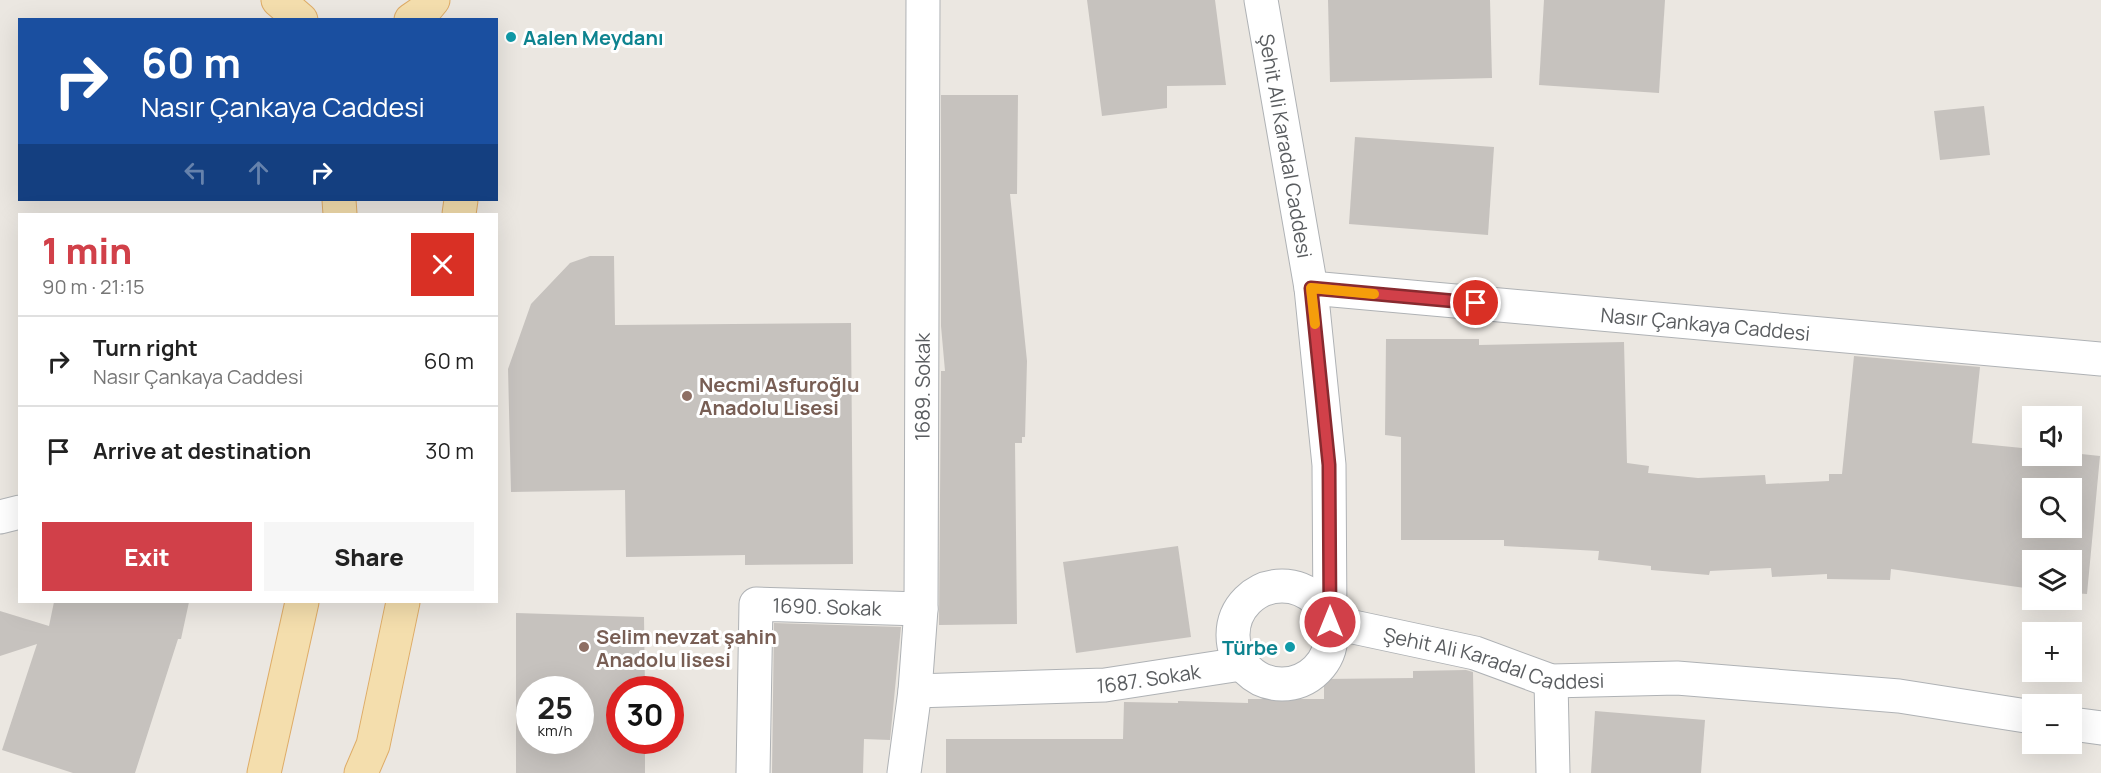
<!DOCTYPE html>
<meta charset="utf-8">
<style>
:root{--surface:#fff;--page:#f6f6f6;--text:#222;--muted:#767676;--line:#e0e0e0;--accent:#d14049}
body{margin:0;font-family:Manrope,sans-serif;background:var(--page);color:var(--text);height:100vh;display:flex;flex-direction:column;font-size:22px;white-space:nowrap}
*{box-sizing:border-box;margin:0}
p{font-size:20px;color:var(--muted)}
.icon{flex:none;width:33px;height:33px;fill:none;stroke:currentColor;stroke-width:2;stroke-linecap:round;stroke-linejoin:round}
.map{position:relative;flex:1;overflow:hidden}
.details{position:absolute;left:18px;top:213px;width:480px;height:390px;display:flex;flex-direction:column;background:var(--surface);border-radius:0px;box-shadow:0 6px 24px #0002}
.details>*{flex:none}
.banner{position:absolute;left:18px;top:18px;width:480px;height:183px;border-radius:0px;box-shadow:0 6px 24px #0002;background:#1a4fa0;color:#fff;overflow:hidden}
.tools{position:absolute;left:2022px;top:406px;display:grid;gap:12px}
.tools a{display:grid;place-items:center;width:60px;height:60px;border-radius:0px;background:var(--surface);box-shadow:0 6px 24px #0002;font-size:30px}
.speed{position:absolute;left:516px;top:676px;display:flex;gap:12px;font-size:30px;font-weight:700;text-align:center}
.speed>*{display:grid;place-content:center;width:78px;height:78px;border-radius:50%;background:var(--surface);box-shadow:0 6px 24px #0002;line-height:1}
.speed small{font-size:15px;font-weight:400}
.speed .limit{border:9px solid #d22;background:#fff;color:#111}
.pin{position:absolute;display:grid;place-items:center;width:51px;height:51px;color:#fff;margin:-26px;border:3px solid #fff;border-radius:50%;box-shadow:0 2px 6px #0007}
.me{position:absolute;width:66px;margin:-33px;rotate:0deg;stroke-linejoin:round;filter:drop-shadow(0 0 4px #0008)}
.turn{display:flex;align-items:center;gap:21px;height:126px;padding:0 24px;font-size:27px}
.turn .icon{width:78px;height:78px;stroke-width:2.5}
.turn b{display:block;font-size:42px;line-height:51px}
.lanes{display:flex;align-items:center;height:57px;padding:0 24px;background:#0003;justify-content:center;gap:30px;direction:ltr}
.lanes .off{opacity:.35}
.round{display:grid;place-items:center;flex:none;width:63px;height:63px;border-radius:0px;background:var(--page)}
.overview{display:flex;align-items:center;justify-content:space-between;height:102px;padding:0 24px}
h1{font-size:36px;font-weight:800;line-height:45px;color:var(--accent)}
.cta{display:flex;gap:12px;margin-top:auto;padding:12px 24px}
.cta a{flex:1;height:69px;border-radius:0px;background:var(--accent);color:#fff;font-size:24px;font-weight:800;line-height:69px;text-align:center}
.cta a+a{background:var(--page);color:var(--text)}
ul{padding:0;list-style:none}
li{display:flex;align-items:center;gap:18px;height:90px;padding:0 24px;border-top:2px solid var(--line)}
li div{flex:1}
li b{display:block;font-size:22px}
li em{font-style:normal}
.map>svg:first-child{display:block}
.building{fill:#c6c2be;fill-rule:evenodd}
.lines{fill:none;stroke-linecap:round;stroke-linejoin:round}
.street-casing{stroke:#afb2b5;stroke-width:35}
.primary-casing{stroke:#deac67;stroke-width:35}
.street{stroke:#fff;stroke-width:33}
.primary{stroke:#f4dead;stroke-width:33}
.route-casing{stroke:#882a2f;stroke-width:15}
.route{stroke:#d14049;stroke-width:10}
.slow{stroke:#f59e0b;stroke-width:10}
.culture-dot{fill:#0f9aa8;stroke:#fff;stroke-width:2}
.education-dot{fill:#8d6e63;stroke:#fff;stroke-width:2}
.labels{text-anchor:middle;dominant-baseline:central;stroke-width:6;stroke-linejoin:round;paint-order:stroke}
.culture-label{font-size:20px;font-weight:bold;fill:#0d838f;stroke:#fff;text-anchor:start}
.street-label{font-size:20px;fill:#5a5d60;stroke:#fff}
.education-label{font-size:20px;font-weight:bold;fill:#785e54;stroke:#fff;text-anchor:start}
</style>
<div class="map">
<svg width="2101" height="773" viewBox="0 0 2101 773">
<rect width="100%" height="100%" fill="#ebe7e1"/>
<!-- building -->
<g class="building">
<path d="M1087,0h128l11,85 -59,1v22l-65,8z"/>
<path d="M1328,0h162l2,78 -162,4z"/>
<path d="M1544,0h121l-6,93 -120,-8z"/>
<path d="M941,95h77l-1,99h-7l17,167 -2,76h-3v6h-7l2,181 -78,1 2,-254h4l-4,-45z"/>
<path d="M1984,106l6,49 -50,5 -6,-49z"/>
<path d="M1355,137l139,10 -6,88 -139,-11z"/>
<path d="M590,256h24l1,69 236,-2 2,241 -108,1v-10l-119,2 -1,-67 -114,2 -3,-123 23,-65 39,-41z"/>
<path d="M1386,339h93v6l145,-3 3,121 22,3 -1,7 50,5 67,-3 1,9 63,-3v-7h13l12,-118 126,11 -8,76 60,6v7h40v-3l28,3 -13,138 -15,-1v-32h-40v28l-141,-20 -1,11 -63,-1v-5l-55,3 -1,-9 -61,3 -1,4 -58,-5v-4l-53,-6 1,-9 -95,-5v-6h-103v-103l-16,-2zM2032,489h40v39h-40z"/>
<path d="M1178,546l13,91 -115,16 -13,-91z"/>
<path d="M54,602h135l-8,37h-3l-43,134h-62l-71,-23 35,-106 -37,12v-45l49,15z"/>
<path d="M516,613l128,4 1,73h-25v51h25v32h-129zM530,690h50v51h-50z"/>
<path d="M774,623l127,4 -11,113 -26,-1 -1,34h-91z"/>
<path d="M1466,670l7,2 2,101h-529v-34h177l1,-37 54,1v-2l70,2v-4h76v-20l89,-1v-7z"/>
<path d="M1595,711l110,9 -4,53h-110z"/>
</g>
<g class="lines">
<!-- street casing -->
<g class="street-casing">
<g id="street">
<path id="s1" d="M1261,0l50,288 18,177 1,157 145,31 76,28 126,-3 222,18 133,21"/>
<path id="s2" d="M1311,288l790,71"/>
<path d="M0,517l20,-5"/>
<circle cx="1282" cy="635" r="49"/>
<path d="M1551,681l2,92"/>
<path id="s3" d="M915,691l190,-6 136,-21"/>
<path d="M2072,724l29,4"/>
<path id="s4" d="M753,773l3,-169 165,5"/>
<path id="s5" d="M904,773l11,-82 6,-82 2,-609"/>
</g>
</g>
<!-- primary casing -->
<g class="primary-casing">
<g id="primary">
<path d="M278,0l23,20"/>
<path d="M411,20l13,-9 9,-11"/>
<path d="M339,200l1,14"/>
<path d="M459,214l2,-14"/>
<path d="M264,773l38,-171"/>
<path d="M361,773l12,-28 30,-143"/>
</g>
</g>
<!-- street -->
<use href="#street" class="street"/>
<!-- primary -->
<use href="#primary" class="primary"/>
</g>
<g class="lines">
<!-- route casing -->
<g class="route-casing">
<path id="route" d="M1330,622l-1,-157 -18,-177 165,15"/>
</g>
<!-- route -->
<use href="#route" class="route"/>
<!-- slow -->
<path class="slow" d="M1315,324l-4,-36 63,6"/>
</g>
<!-- markers -->
<g class="culture-dot">
<circle cx="511" cy="37" r="6"/>
<circle cx="1290" cy="647" r="6"/>
</g>
<g class="education-dot">
<circle cx="687" cy="396" r="6"/>
<circle cx="584" cy="647" r="6"/>
</g>
<g class="labels">
<!-- culture labels -->
<g class="culture-label">
<text x="523" y="37">Aalen Meydanı</text>
<text x="1278" y="647" text-anchor="end">Türbe</text>
</g>
<!-- street labels -->
<g class="street-label">
<text stroke="none"><textPath href="#s1" startOffset="148">Şehit Ali Karadal Caddesi</textPath></text>
<text stroke="none"><textPath href="#s2" startOffset="396">Nasır Çankaya Caddesi</textPath></text>
<text stroke="none"><textPath href="#s5" startOffset="387">1689. Sokak</textPath></text>
<text stroke="none"><textPath href="#s4" startOffset="240">1690. Sokak</textPath></text>
<text stroke="none"><textPath href="#s1" startOffset="796">Şehit Ali Karadal Caddesi</textPath></text>
<text stroke="none"><textPath href="#s3" startOffset="234">1687. Sokak</textPath></text>
</g>
<!-- education labels -->
<g class="education-label">
<text x="699" y="384">Necmi Asfuroğlu<tspan x="699" dy="23">Anadolu Lisesi</tspan></text>
<text x="596" y="636">Selim nevzat şahin<tspan x="596" dy="23">Anadolu lisesi</tspan></text>
</g>
</g>
</svg>
<div class="tools">
<a><svg class="icon" aria-label="sound" viewBox="0 0 24 24"><path d="M4 9h4l5-4v14l-5-4H4zM17 9q2 3 0 6"/></svg></a>
<a><svg class="icon" aria-label="search" viewBox="0 0 24 24"><circle cx="10" cy="10" r="6"/><path d="M15 15l6 6"/></svg></a>
<a><svg class="icon" aria-label="layers" viewBox="0 0 24 24"><path d="M12 4l9 5-9 5-9-5zM3 14l9 5 9-5"/></svg></a>
<a>+</a>
<a>−</a>
</div>
<div class="speed"><div>25<small>km/h</small></div><div class="limit">30</div></div>
<div class="pin" style="left:1476px;top:303px;background:#d93025"><svg class="icon" aria-label="arrive" viewBox="0 0 24 24"><path d="M6 21V4h12l-3 4 3 4H6"/></svg></div>
<svg class="me" style="left:1330px;top:622px" viewBox="-20 -20 40 40"><circle r="17" fill="#d14049" stroke="#fff" stroke-width="3"/><path d="M0-11L8 9 0 5-8 9z" fill="#fff"/></svg>
<div class="banner">
<div class="turn"><svg class="icon" aria-label="right" viewBox="0 0 24 24"><path d="M7 20v-9h11M14 6l5 5-5 5"/></svg><div><b>60 m</b>Nasır Çankaya Caddesi</div></div>
<div class="lanes"><svg class="icon off" aria-label="left" viewBox="0 0 24 24"><path d="M17 20v-9H6M10 6l-5 5 5 5"/></svg><svg class="icon off" aria-label="ahead" viewBox="0 0 24 24"><path d="M12 20V5M6 11l6-6 6 6"/></svg><svg class="icon" aria-label="right" viewBox="0 0 24 24"><path d="M7 20v-9h11M14 6l5 5-5 5"/></svg></div>
</div>
<section class="details">
<div class="overview"><div><h1>1 min</h1><p>90 m · 21:15</p></div><a class="round" style="background:#d93025;color:#fff"><svg class="icon" aria-label="close" viewBox="0 0 24 24"><path d="M6 6l12 12M18 6L6 18"/></svg></a></div>
<ul>
<li><svg class="icon" aria-label="right" viewBox="0 0 24 24"><path d="M7 20v-9h11M14 6l5 5-5 5"/></svg><div><b>Turn right</b><p>Nasır Çankaya Caddesi</p></div><em>60 m</em></li>
<li><svg class="icon" aria-label="arrive" viewBox="0 0 24 24"><path d="M6 21V4h12l-3 4 3 4H6"/></svg><div><b>Arrive at destination</b></div><em>30 m</em></li>
</ul>
<div class="cta"><a>Exit</a><a>Share</a></div>
</section>
</div>
